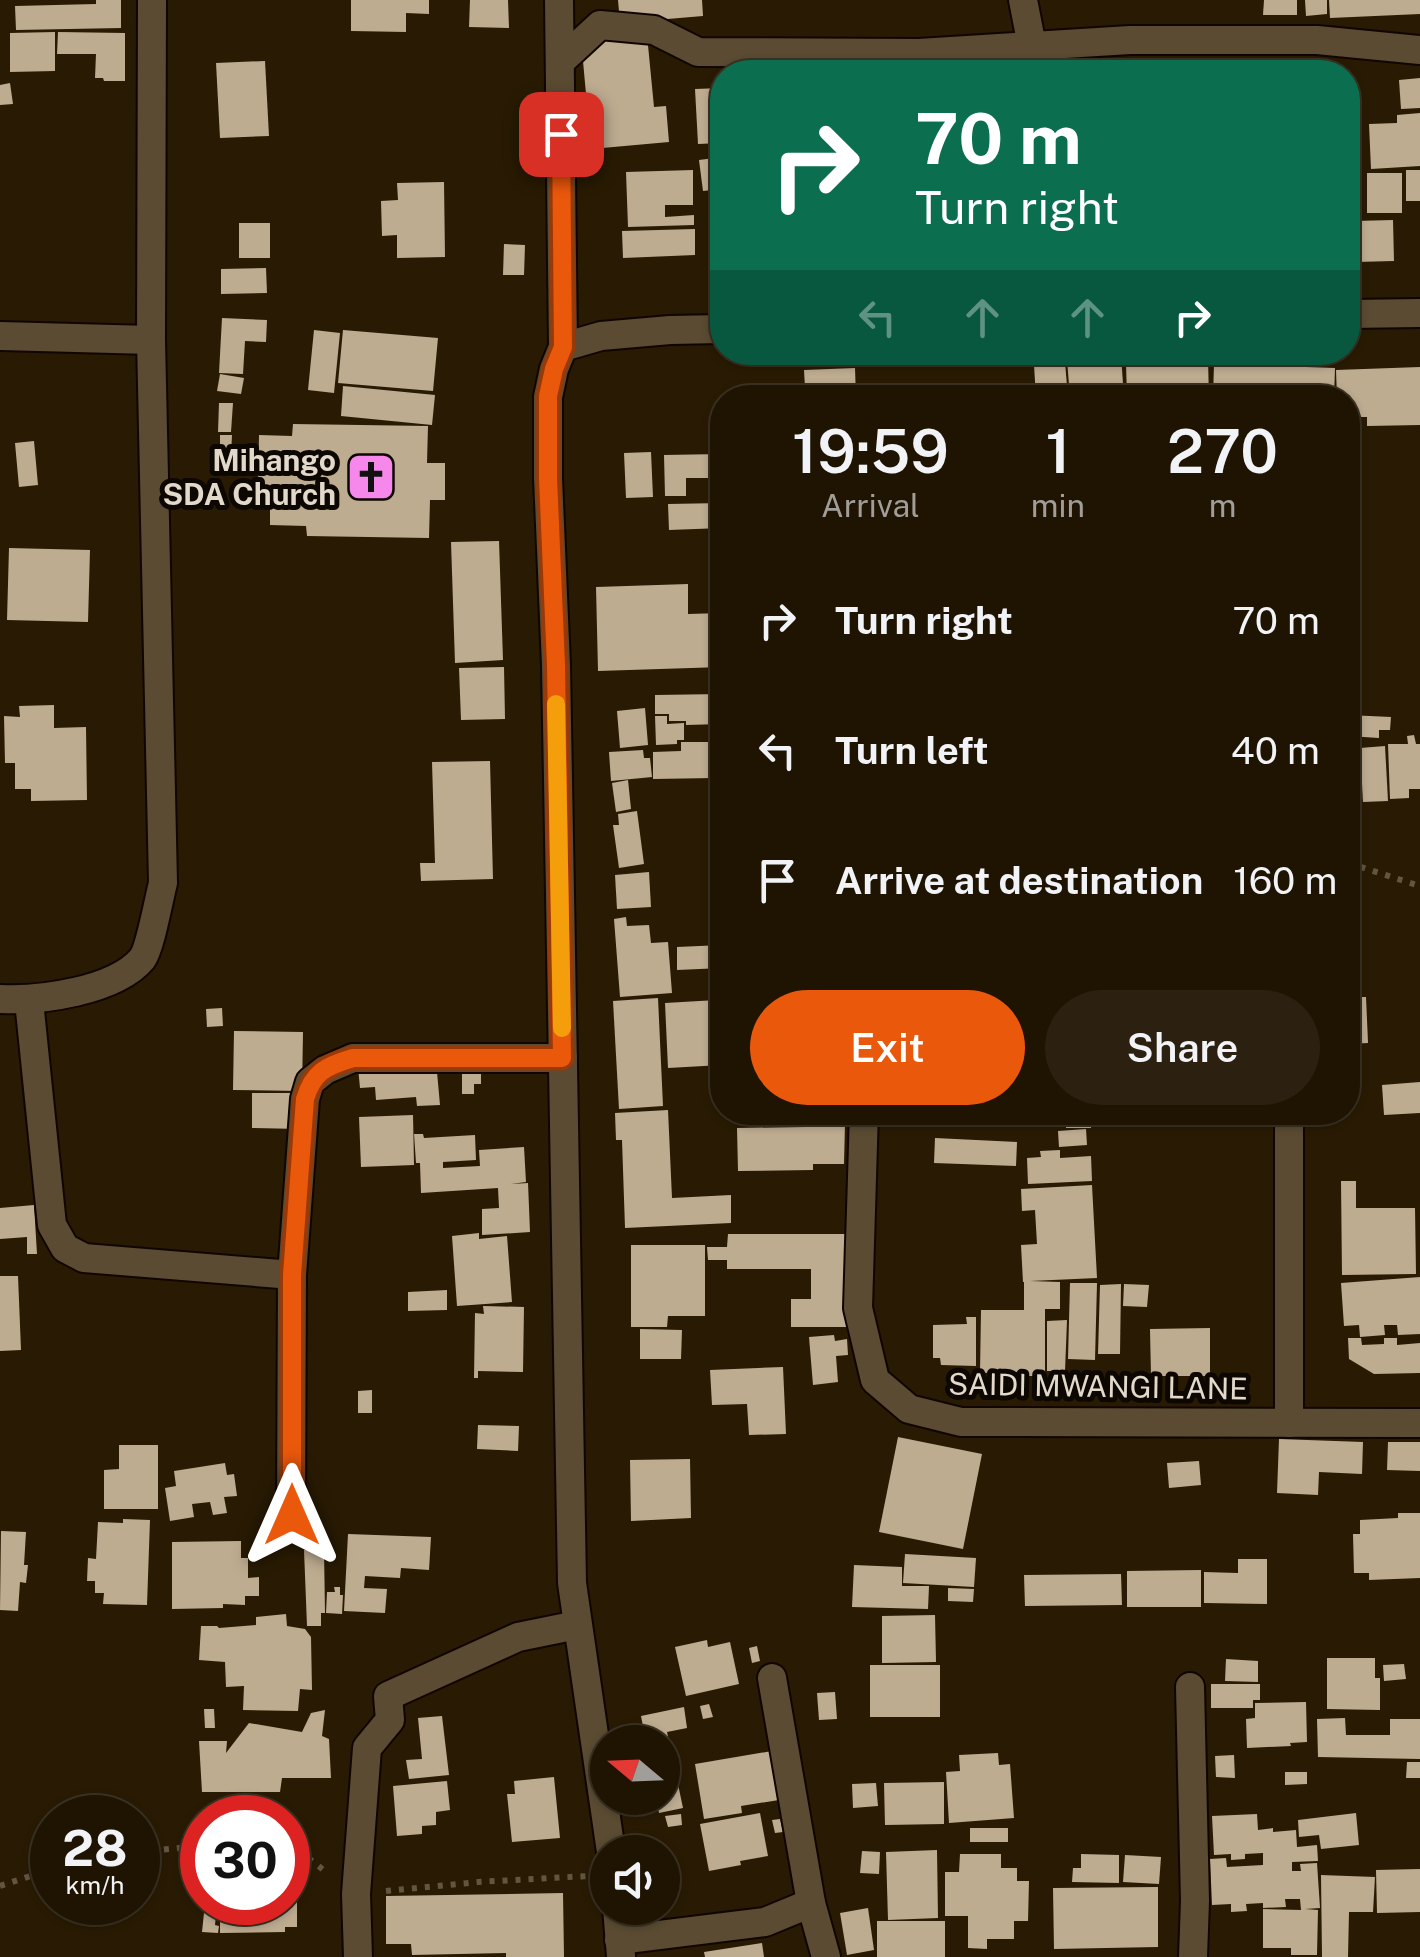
<!DOCTYPE html>
<style>
:root{--surface:#1f1402;--page:#2c2111;--text:#f1f3f6;--muted:#a19e99;--line:#3c3324;--accent:#ea580c}
body{margin:0;font-family:"Public Sans",sans-serif;background:var(--page);color:var(--text);height:100vh;display:flex;flex-direction:column;font-size:38px;white-space:nowrap}
*{box-sizing:border-box;margin:0}
p{font-size:32px;color:var(--muted)}
.icon{flex:none;width:55px;height:55px;fill:none;stroke:currentColor;stroke-width:2;stroke-linecap:round;stroke-linejoin:round}
.map{position:relative;flex:1;overflow:hidden}
.side{position:absolute;left:710px;top:385px;width:650px;height:740px;display:flex;flex-direction:column;background:var(--surface);border-radius:40px;box-shadow:0 2px 8px #0004,0 0 0 2px var(--line)}
.side>*{flex:none}
.guide{position:absolute;left:710px;top:60px;width:650px;height:305px;border-radius:40px;box-shadow:0 2px 8px #0004,0 0 0 2px var(--line);background:#0b6e4f;color:#fff;overflow:hidden}
.needle{width:65px;rotate:289deg}
.tools{position:absolute;left:590px;top:1725px;display:grid;gap:20px}
.tools a{display:grid;place-items:center;width:90px;height:90px;border-radius:50%;background:var(--surface);box-shadow:0 2px 8px #0004,0 0 0 2px var(--line);font-size:50px}
.speed{position:absolute;left:30px;top:1795px;display:flex;gap:20px;font-size:50px;font-weight:700;text-align:center}
.speed>*{display:grid;place-content:center;width:130px;height:130px;border-radius:50%;background:var(--surface);box-shadow:0 2px 8px #0004,0 0 0 2px var(--line);line-height:1}
.speed small{font-size:25px;font-weight:400}
.speed .limit{border:15px solid #d22;background:#fff;color:#111}
.pin{position:absolute;display:grid;place-items:center;width:85px;height:85px;color:#fff;margin:-42px;border-radius:20px;box-shadow:0 5px 15px #0006}
.me{position:absolute;width:110px;margin:-55px;rotate:0deg;stroke-linejoin:round;filter:drop-shadow(0 0 8px #0008)}
.turn{display:flex;align-items:center;gap:35px;height:210px;padding:0 40px;font-size:45px}
.turn .icon{width:130px;height:130px;stroke-width:2.5}
.turn b{display:block;font-size:70px;line-height:85px}
.lanes{display:flex;align-items:center;height:95px;padding:0 40px;background:#0003;justify-content:center;gap:50px;direction:ltr}
.lanes .off{opacity:.35}
.eta{display:flex;justify-content:space-evenly;align-items:center;height:170px;text-align:center}
.eta b{font-size:60px;font-weight:600;line-height:70px}
.button{display:flex;gap:20px;margin-top:auto;padding:20px 40px}
.button a{flex:1;height:115px;border-radius:60px;background:var(--accent);color:#fff;font-size:40px;font-weight:600;line-height:115px;text-align:center}
.button a+a{background:var(--page);color:var(--text)}
ul{padding:0;list-style:none}
li{display:flex;align-items:center;gap:30px;height:130px;padding:0 40px}
li div{flex:1}
li b{display:block;font-size:38px}
li em{font-style:normal}
.map>svg:first-child{display:block}
.building{fill:#beac91}
.lines{fill:none;stroke-linecap:round;stroke-linejoin:round}
.minor-casing{stroke:#110500;stroke-width:32}
.path{stroke:#625641;stroke-width:6;stroke-dasharray:5 8;stroke-linecap:butt}
.minor{stroke:#5a4b32;stroke-width:28}
.route-casing{stroke:#983908;stroke-width:25}
.route{stroke:#ea580c;stroke-width:18}
.slow{stroke:#f59e0b;stroke-width:18}
.labels{text-anchor:middle;dominant-baseline:central;stroke-width:10;stroke-linejoin:round;paint-order:stroke}
.poi-label{font-size:30px;font-weight:bold;fill:#e2d9cb;stroke:#0d0701;text-anchor:end}
.street-label{font-size:30px;fill:#e2d9cb;stroke:#0d0701}
</style>
<div class="map">
<svg width="1420" height="1957" viewBox="0 0 1420 1957">
<rect width="100%" height="100%" fill="#291b03"/>
<!-- building -->
<g class="building">
<path d="M96,0h25v28l-105,2 -1,-24 81,-2z"/>
<path d="M351,0h78v14l-23,-1v19l-55,-1z"/>
<path d="M470,0h38l1,28 -40,-1z"/>
<path d="M618,0h84l1,16 -83,7z"/>
<path d="M1264,0h33v15h-34z"/>
<path d="M1305,0h22v14l-21,2z"/>
<path d="M1329,0h91v14l-90,4z"/>
<path d="M55,32v39l-45,1v-39z"/>
<path d="M58,32l67,1v48h-21l-1,-3h-8l1,-24h-39z"/>
<path d="M647,35l7,72 12,-1 3,36 -78,7 -9,-99 13,-1 -1,-9z"/>
<path d="M265,61l4,75 -49,2 -4,-75z"/>
<path d="M1420,78v30l-19,1 -2,-29z"/>
<path d="M10,83l3,21 -13,1v-20z"/>
<path d="M722,88v55l-24,1 -3,-55z"/>
<path d="M1420,113v53l-49,3 -2,-45 28,-1v-8z"/>
<path d="M722,157v32l-19,2 -4,-31z"/>
<path d="M693,170v35h-28v12l29,-2v10l-66,2 -2,-55z"/>
<rect x="1406" y="170" width="14" height="31"/>
<rect x="1367" y="173" width="35" height="40"/>
<path d="M444,182l1,75 -48,1v-23l-15,1 -1,-35 17,-1 -1,-17z"/>
<path d="M1393,220l1,41 -38,1 -1,-41z"/>
<rect x="239" y="223" width="31" height="35"/>
<path d="M695,229v26l-72,3 -1,-27z"/>
<path d="M504,244l21,1 -1,30h-21z"/>
<path d="M266,268l1,25 -46,1v-25z"/>
<path d="M222,318l45,2 -1,22 -21,-1 -2,33 -24,-1z"/>
<path d="M314,330l26,3 -6,60 -26,-3z"/>
<path d="M343,330l95,8 -5,53 -95,-8z"/>
<path d="M1121,355l3,43h-54l-3,-39z"/>
<path d="M1208,359l1,39h-82l-1,-35z"/>
<path d="M1065,362l3,36h-32l-2,-33z"/>
<path d="M1214,364l121,4 -1,30h-121z"/>
<path d="M1420,367v58l-53,1v-9h-19v-19h-11l-1,-28z"/>
<path d="M855,368l1,30h-29v-11l-22,1 -1,-18z"/>
<path d="M220,374l24,4 -3,16 -24,-3z"/>
<path d="M343,386l92,9 -3,30 -91,-9z"/>
<rect x="802" y="392" width="22" height="6"/>
<path d="M219,403h14l-2,29h-13z"/>
<path d="M293,424l135,2 -1,37h18v37h-15l-1,38 -122,-2 -1,-10 -36,-1v-31l-12,-1 1,-58 33,1z"/>
<path d="M220,435h12l-1,20 -11,-1z"/>
<path d="M34,441l4,44 -19,2 -4,-44z"/>
<path d="M651,452l2,45 -27,1 -2,-45z"/>
<path d="M722,454v24h-36v18h-21l-1,-41z"/>
<path d="M722,503v25l-53,2 -1,-26z"/>
<path d="M499,541l4,119 -48,3 -4,-121z"/>
<path d="M9,548l81,2 -2,72 -81,-2z"/>
<path d="M713,562h9v28l-7,1z"/>
<path d="M688,584v30l34,-1v54l-124,4 -2,-84z"/>
<path d="M504,667l1,52 -44,1 -2,-52z"/>
<path d="M722,694v30l-36,1v-4h-17v-7h-14v-19z"/>
<path d="M54,705v23l32,-1 1,73 -56,1v-12h-16v-26h-10l-1,-47 16,1 -1,-11z"/>
<path d="M645,708l3,37 -28,3 -3,-37z"/>
<path d="M1348,715l43,2 -1,13h-11v8l-31,-2z"/>
<path d="M655,716h12v8l17,-1v17h-7v4l-21,1z"/>
<path d="M722,725v13h-10l-1,-12z"/>
<path d="M1414,735l2,9h4v45h-11v9l-19,1 -2,-55h20l-1,-8z"/>
<path d="M716,740h6v39h-5z"/>
<path d="M681,742h33v36l-61,1v-27l28,-1z"/>
<path d="M1385,746l3,55 -25,1 -3,-54z"/>
<path d="M643,750l1,8h6l2,19 -41,4 -2,-29z"/>
<path d="M1348,750h10l1,33 -11,1z"/>
<path d="M490,761l3,118 -72,2 -1,-18h15l-3,-101z"/>
<path d="M628,780l3,29 -15,3 -4,-29z"/>
<path d="M1358,785l2,19 -12,1v-19z"/>
<path d="M637,811l7,53 -25,4 -6,-43h6l-1,-11z"/>
<path d="M649,872l2,35 -34,2 -2,-34z"/>
<path d="M626,917l1,9 22,-1 2,18 17,-1 4,51 -52,4 -6,-78z"/>
<path d="M722,945v23l-45,2v-23z"/>
<path d="M1348,997h18l2,46 -20,1z"/>
<path d="M658,998l5,108 -44,3 -6,-108z"/>
<path d="M717,1000v10l5,-1v56l-54,3 -3,-65z"/>
<path d="M222,1008l1,18 -16,1 -1,-18z"/>
<path d="M234,1031l69,1 -1,59 -69,-1z"/>
<path d="M481,1060v24h-7v10h-12v-33z"/>
<path d="M436,1061l4,44 -23,1 -1,-9 -40,3 -1,-13 -15,1 -2,-21z"/>
<path d="M1420,1082v31l-36,2 -2,-30z"/>
<path d="M252,1093h49l-1,36 -48,-1z"/>
<path d="M668,1110l4,88 59,-3v28l-106,5 -3,-88h-6l-1,-27z"/>
<path d="M896,1112h59l-1,5h-58z"/>
<path d="M1039,1112h52v16h-25v-8l-27,-1z"/>
<path d="M413,1115l1,50 -53,2 -2,-50z"/>
<path d="M845,1123l-1,41h-31v6l-75,1 -1,-43 69,-1v-3z"/>
<path d="M1086,1129l1,16 -28,2 -1,-16z"/>
<path d="M414,1134h9l1,4 51,-3 1,25 -33,2v6l37,-2 -1,-16 45,-3 2,35 -15,2 17,-1 2,49 -48,3v-26l17,-1 -1,-20 -77,5 -1,-30h-4z"/>
<path d="M935,1138l82,4 -1,24 -82,-3z"/>
<path d="M1060,1150v8l31,-2 1,25 -64,3 -1,-26 14,-1 -1,-6z"/>
<path d="M1341,1181h15v27h59l1,66 -74,1z"/>
<path d="M1092,1185l5,93 -67,3 30,1v27h-15v67h-24l-1,-4 -40,1 1,-63h43v-28h-1l-2,-37 16,-1 -2,-34 -13,1 -1,-22z"/>
<path d="M34,1205l3,49h-10v-17l-27,2v-31z"/>
<path d="M479,1233v6l28,-3 5,66 -55,4 -5,-70z"/>
<path d="M728,1234h122v93h-59v-28h20v-30h-84v-9h-19l-1,-13h20z"/>
<path d="M631,1245h74v71h-37l-1,11h-36z"/>
<path d="M0,1276h18l3,74 -21,1z"/>
<path d="M1420,1277v57l-22,1 -1,-10h-13l1,10 -25,2 -1,-12 -15,1 -3,-43z"/>
<path d="M1070,1283h27l-2,77 -27,-1z"/>
<path d="M1121,1284l-1,70h-22l2,-69z"/>
<path d="M1124,1284l25,1 -2,22 -24,-1z"/>
<path d="M447,1290v20l-39,1v-19z"/>
<path d="M483,1306l41,1 -1,65 -45,-1v7h-4l1,-65 9,1z"/>
<path d="M966,1317h10v49l-35,-1 -1,-7h-7v-33l34,-1z"/>
<path d="M1067,1320l-2,51h-18v-50z"/>
<path d="M1210,1328v48h-59l-1,-47z"/>
<path d="M640,1329l42,1 -1,29h-41z"/>
<path d="M834,1335l1,6 12,-2 1,16 -12,1 2,26 -25,3 -4,-48z"/>
<path d="M1348,1338h13l1,7 22,-1v-6h13v7l23,-2v30l-46,1 -25,-15z"/>
<path d="M783,1367l3,67 -37,1 -2,-31 -35,1 -2,-35z"/>
<path d="M372,1390v23h-14v-22z"/>
<path d="M478,1425l41,1 -1,25 -41,-2z"/>
<path d="M898,1437l84,17 -19,95 -84,-17z"/>
<path d="M1279,1439l84,3 -1,32 -43,-2 -1,23 -41,-2z"/>
<path d="M1388,1442h32v29l-33,-1z"/>
<path d="M119,1445h39v64h-54v-39l15,-1z"/>
<path d="M690,1459l1,59 -60,3 -1,-61z"/>
<path d="M1199,1461l2,24 -32,3 -2,-25z"/>
<path d="M225,1463l2,12 7,-1 3,22 -13,1 3,16 -14,2 -3,-13 -18,2 2,13 -24,4 -5,-33 11,-2 -2,-15z"/>
<path d="M1398,1513h22v65l-51,2v-7h-15l-1,-39h7v-14l38,-2z"/>
<path d="M123,1519l27,1 -3,85 -44,-1 1,-11h-9v-12h-8l1,-23 8,1 2,-37 25,1z"/>
<path d="M1,1531l25,1 -2,33h4l-2,18 -6,-1 -2,29 -18,-1z"/>
<path d="M348,1534l83,3 -2,33 -28,-2 -1,10 -35,-2 -1,12 23,1 -2,24 -41,-2z"/>
<path d="M241,1541v17h7v20l11,-1v19h-14v9l-22,-1v4l-51,1v-67z"/>
<path d="M304,1550h20l1,63h-4v13h-14z"/>
<path d="M905,1554l71,4 -2,29 -71,-4z"/>
<path d="M1238,1559h29v45l-63,-1v-31l34,1z"/>
<path d="M854,1565l48,2v19h27l-1,23 -76,-2z"/>
<path d="M1201,1570v37h-74v-36z"/>
<path d="M1121,1574l1,31 -97,1 -1,-31z"/>
<path d="M334,1587h6v8h3l-1,19 -16,-1 1,-21h8z"/>
<path d="M948,1588l26,1 -1,13 -25,-1z"/>
<path d="M286,1614l1,12 18,3 6,8 1,53 -12,-1 -2,22 -55,-1 1,-24 -18,1 -1,-25 -26,-2 2,-34h16l2,2 37,-3v-8z"/>
<path d="M935,1615l1,47 -54,1v-47z"/>
<path d="M707,1640l1,7 22,-5 9,42 -53,12 -11,-49z"/>
<path d="M757,1646l3,15 -8,2 -3,-15z"/>
<path d="M1327,1658h48v20h5v32l-53,-1z"/>
<path d="M1226,1659l32,2v21l-33,-1z"/>
<path d="M1404,1664l2,15 -22,2 -1,-16z"/>
<rect x="870" y="1665" width="70" height="52"/>
<path d="M1211,1684h49v16h-7v8h-42z"/>
<path d="M835,1692l2,27 -18,1 -2,-27z"/>
<path d="M1306,1702l1,40 -17,1 1,3 -44,2 -1,-29 9,-1v-15z"/>
<path d="M709,1704l4,13 -10,2 -3,-13z"/>
<path d="M684,1707l3,21 -20,4 16,76 -24,5 -3,-15h6v-56h-16l-5,-26z"/>
<path d="M204,1709h10l1,19h-10z"/>
<path d="M325,1710l-3,26 7,3 2,39h-49l-2,14h-78l-3,-51h28l-1,12 23,-30 53,9 9,-19z"/>
<path d="M442,1716l7,59 -40,4 -3,-19 16,-1 -4,-41z"/>
<path d="M1345,1718l1,17h44v-16h30v40l-102,-2 -1,-38z"/>
<path d="M772,1751l7,49 -38,6 1,7 -38,6 -9,-55z"/>
<path d="M998,1753l1,12 11,-1 4,54 -65,5 -3,-51 14,-1 -1,-16z"/>
<path d="M1234,1755l1,23 -19,-1 -1,-21z"/>
<path d="M1407,1762h13v16h-14z"/>
<path d="M1285,1772h22v12l-22,1z"/>
<path d="M554,1777l6,61 -48,4 -5,-48h8l-1,-13z"/>
<path d="M447,1781l3,29 -14,2v13l-14,1v8l-25,2 -4,-50z"/>
<path d="M944,1782v42l-59,1 -1,-42z"/>
<path d="M876,1783l2,23 -25,2 -1,-24z"/>
<path d="M760,1813l8,43 -28,5 1,4 -32,6 -9,-47z"/>
<path d="M1356,1813l3,32 -38,4 -2,-14 -20,2 -1,-17z"/>
<path d="M681,1814l1,11 -14,2 -3,-11z"/>
<path d="M1257,1814l1,16 15,-2v4l23,-2 1,17 20,-2 1,16 -26,1v9h9l-1,-7 17,-1 3,45 -15,1 13,1 -1,45h-26v-7h-28v-39l38,1 -1,-11h-15l1,8 -23,1v-5l-17,1 1,7 -16,1v-8l-19,1 -2,-46 16,-1 1,9 36,-2v-12l-18,1v5l-14,1v-6l-17,1 -2,-39z"/>
<path d="M780,1819l3,13 -8,1 -3,-13z"/>
<rect x="970" y="1828" width="38" height="14"/>
<path d="M937,1850l1,68 -50,2 -2,-68z"/>
<path d="M862,1851l18,1 -1,22 -19,-1z"/>
<path d="M960,1854h41v14h16v13h12l-1,40h-14v18h-27v10l-19,-1v-32h-23v-44h14z"/>
<path d="M1081,1854l38,1v28l-47,-1 1,-14h8z"/>
<path d="M1125,1855l36,2 -2,27 -36,-2z"/>
<path d="M1420,1869v43l-43,1 -1,-43z"/>
<path d="M1321,1875l54,2 -2,35h-24l-1,45h-26z"/>
<path d="M675,1880l5,10 -14,7 -4,-11z"/>
<path d="M1158,1887v60l-104,2 -1,-61z"/>
<path d="M288,1891h9v36h-12v5l-65,1v-31h68z"/>
<path d="M563,1893l1,64h-58v-4l-94,2 -1,-11h-25v-48z"/>
<path d="M868,1908l6,42 -27,5 -7,-42z"/>
<path d="M204,1913l12,2 -1,10 4,1 -1,7 -16,-1z"/>
<rect x="877" y="1921" width="68" height="36"/>
<path d="M762,1943l2,14h-59l-1,-5z"/>
</g>
<g class="lines">
<!-- minor casing -->
<g class="minor-casing">
<g id="minor">
<path d="M559,0l4,347"/>
<path d="M1023,0l9,46"/>
<path d="M560,62l40,-37 54,5 44,22 221,1 211,-13h187l103,10"/>
<path d="M1348,314l72,-1"/>
<path d="M0,336l151,4"/>
<path d="M0,999c40,2 115,-8 142,-40 8,-10 17,-61 21,-76l-12,-543 1,-340"/>
<path d="M29,1001l23,224 13,23 19,10 208,17"/>
<path d="M864,1112l-6,196 17,72 34,29 52,13 459,1"/>
<path d="M1289,1423v-311"/>
<path d="M291,1515l1,-240 13,-176 5,-17 15,-12 28,-12h210"/>
<path d="M772,1678l39,225 15,54"/>
<path d="M1190,1687l5,214 -2,56"/>
<path d="M611,1852l-39,-269 -16,-918 -8,-187v-81l6,-28 9,-22 38,-11 69,-6 52,-1"/>
<path d="M617,1908l4,48"/>
<path d="M619,1940l146,-18 46,-19"/>
<path d="M358,1957l-2,-63 11,-146 23,-28 -2,-24 130,-59 59,-12"/>
</g>
</g>
<!-- path -->
<g class="path">
<path d="M1348,863l72,23"/>
<path d="M288,1842l38,30"/>
<path d="M138,1852l64,-6"/>
<path d="M0,1886l52,-17"/>
<path d="M386,1891l92,-9 110,-6"/>
</g>
<!-- minor -->
<use href="#minor" class="minor"/>
</g>
<g class="lines">
<!-- route casing -->
<g class="route-casing">
<path id="route" d="M292,1515v-240l13,-176c8,-27 21,-33 48,-41h209l-6,-393 -8,-187v-82l6,-27 9,-22 -2,-213"/>
</g>
<!-- route -->
<use href="#route" class="route"/>
<!-- slow -->
<path class="slow" d="M556,704l6,324"/>
</g>
<!-- icons -->
<defs>
<g id="church-square" transform="scale(2.5)"><rect x="-9" y="-9" width="18" height="18" rx="4" fill="#f788eb" stroke="#0d0701"/><path d="M-1.2-6h2.4v3.5h3.3v2.4h-3.3V6h-2.4V-.1h-3.3v-2.4h3.3Z" fill="#111"/></g>
</defs>
<g fill-rule="evenodd">
<use href="#church-square" x="371" y="477"/>
</g>
<g class="labels">
<!-- poi labels -->
<g class="poi-label">
<text x="336" y="460">Mihango<tspan x="336" dy="34">SDA Church</tspan></text>
</g>
<!-- street labels -->
<g class="street-label">
<text transform="translate(1098 1386) rotate(1)">SAIDI MWANGI LANE</text>
</g>
</g>
</svg>
<div class="tools">
<a><svg class="needle" viewBox="-14 -14 28 28"><path d="M0-13l5 13h-10z" fill="#e53935"/><path d="M0 13l5-13h-10z" fill="#a19e99"/></svg></a>
<a><svg class="icon" aria-label="sound" viewBox="0 0 24 24"><path d="M4 9h4l5-4v14l-5-4H4zM17 9q2 3 0 6"/></svg></a>
</div>
<div class="speed"><div>28<small>km/h</small></div><div class="limit">30</div></div>
<div class="pin" style="left:561px;top:134px;background:#d93025"><svg class="icon" aria-label="arrive" viewBox="0 0 24 24"><path d="M6 21V4h12l-3 4 3 4H6"/></svg></div>
<svg class="me" style="left:292px;top:1515px" viewBox="-20 -20 40 40"><path d="M0-17L14 15 0 8-14 15z" fill="#ea580c" stroke="#fff" stroke-width="4"/></svg>
<div class="guide">
<div class="turn"><svg class="icon" aria-label="right" viewBox="0 0 24 24"><path d="M7 20v-9h11M14 6l5 5-5 5"/></svg><div><b>70 m</b>Turn right</div></div>
<div class="lanes"><svg class="icon off" aria-label="left" viewBox="0 0 24 24"><path d="M17 20v-9H6M10 6l-5 5 5 5"/></svg><svg class="icon off" aria-label="ahead" viewBox="0 0 24 24"><path d="M12 20V5M6 11l6-6 6 6"/></svg><svg class="icon off" aria-label="ahead" viewBox="0 0 24 24"><path d="M12 20V5M6 11l6-6 6 6"/></svg><svg class="icon" aria-label="right" viewBox="0 0 24 24"><path d="M7 20v-9h11M14 6l5 5-5 5"/></svg></div>
</div>
<section class="side">
<div class="eta">
<div><b>19:59</b><p>Arrival</p></div>
<div><b>1</b><p>min</p></div>
<div><b>270</b><p>m</p></div>
</div>
<ul>
<li><svg class="icon" aria-label="right" viewBox="0 0 24 24"><path d="M7 20v-9h11M14 6l5 5-5 5"/></svg><div><b>Turn right</b></div><em>70 m</em></li>
<li><svg class="icon" aria-label="left" viewBox="0 0 24 24"><path d="M17 20v-9H6M10 6l-5 5 5 5"/></svg><div><b>Turn left</b></div><em>40 m</em></li>
<li><svg class="icon" aria-label="arrive" viewBox="0 0 24 24"><path d="M6 21V4h12l-3 4 3 4H6"/></svg><div><b>Arrive at destination</b></div><em>160 m</em></li>
</ul>
<div class="button"><a>Exit</a><a>Share</a></div>
</section>
</div>
